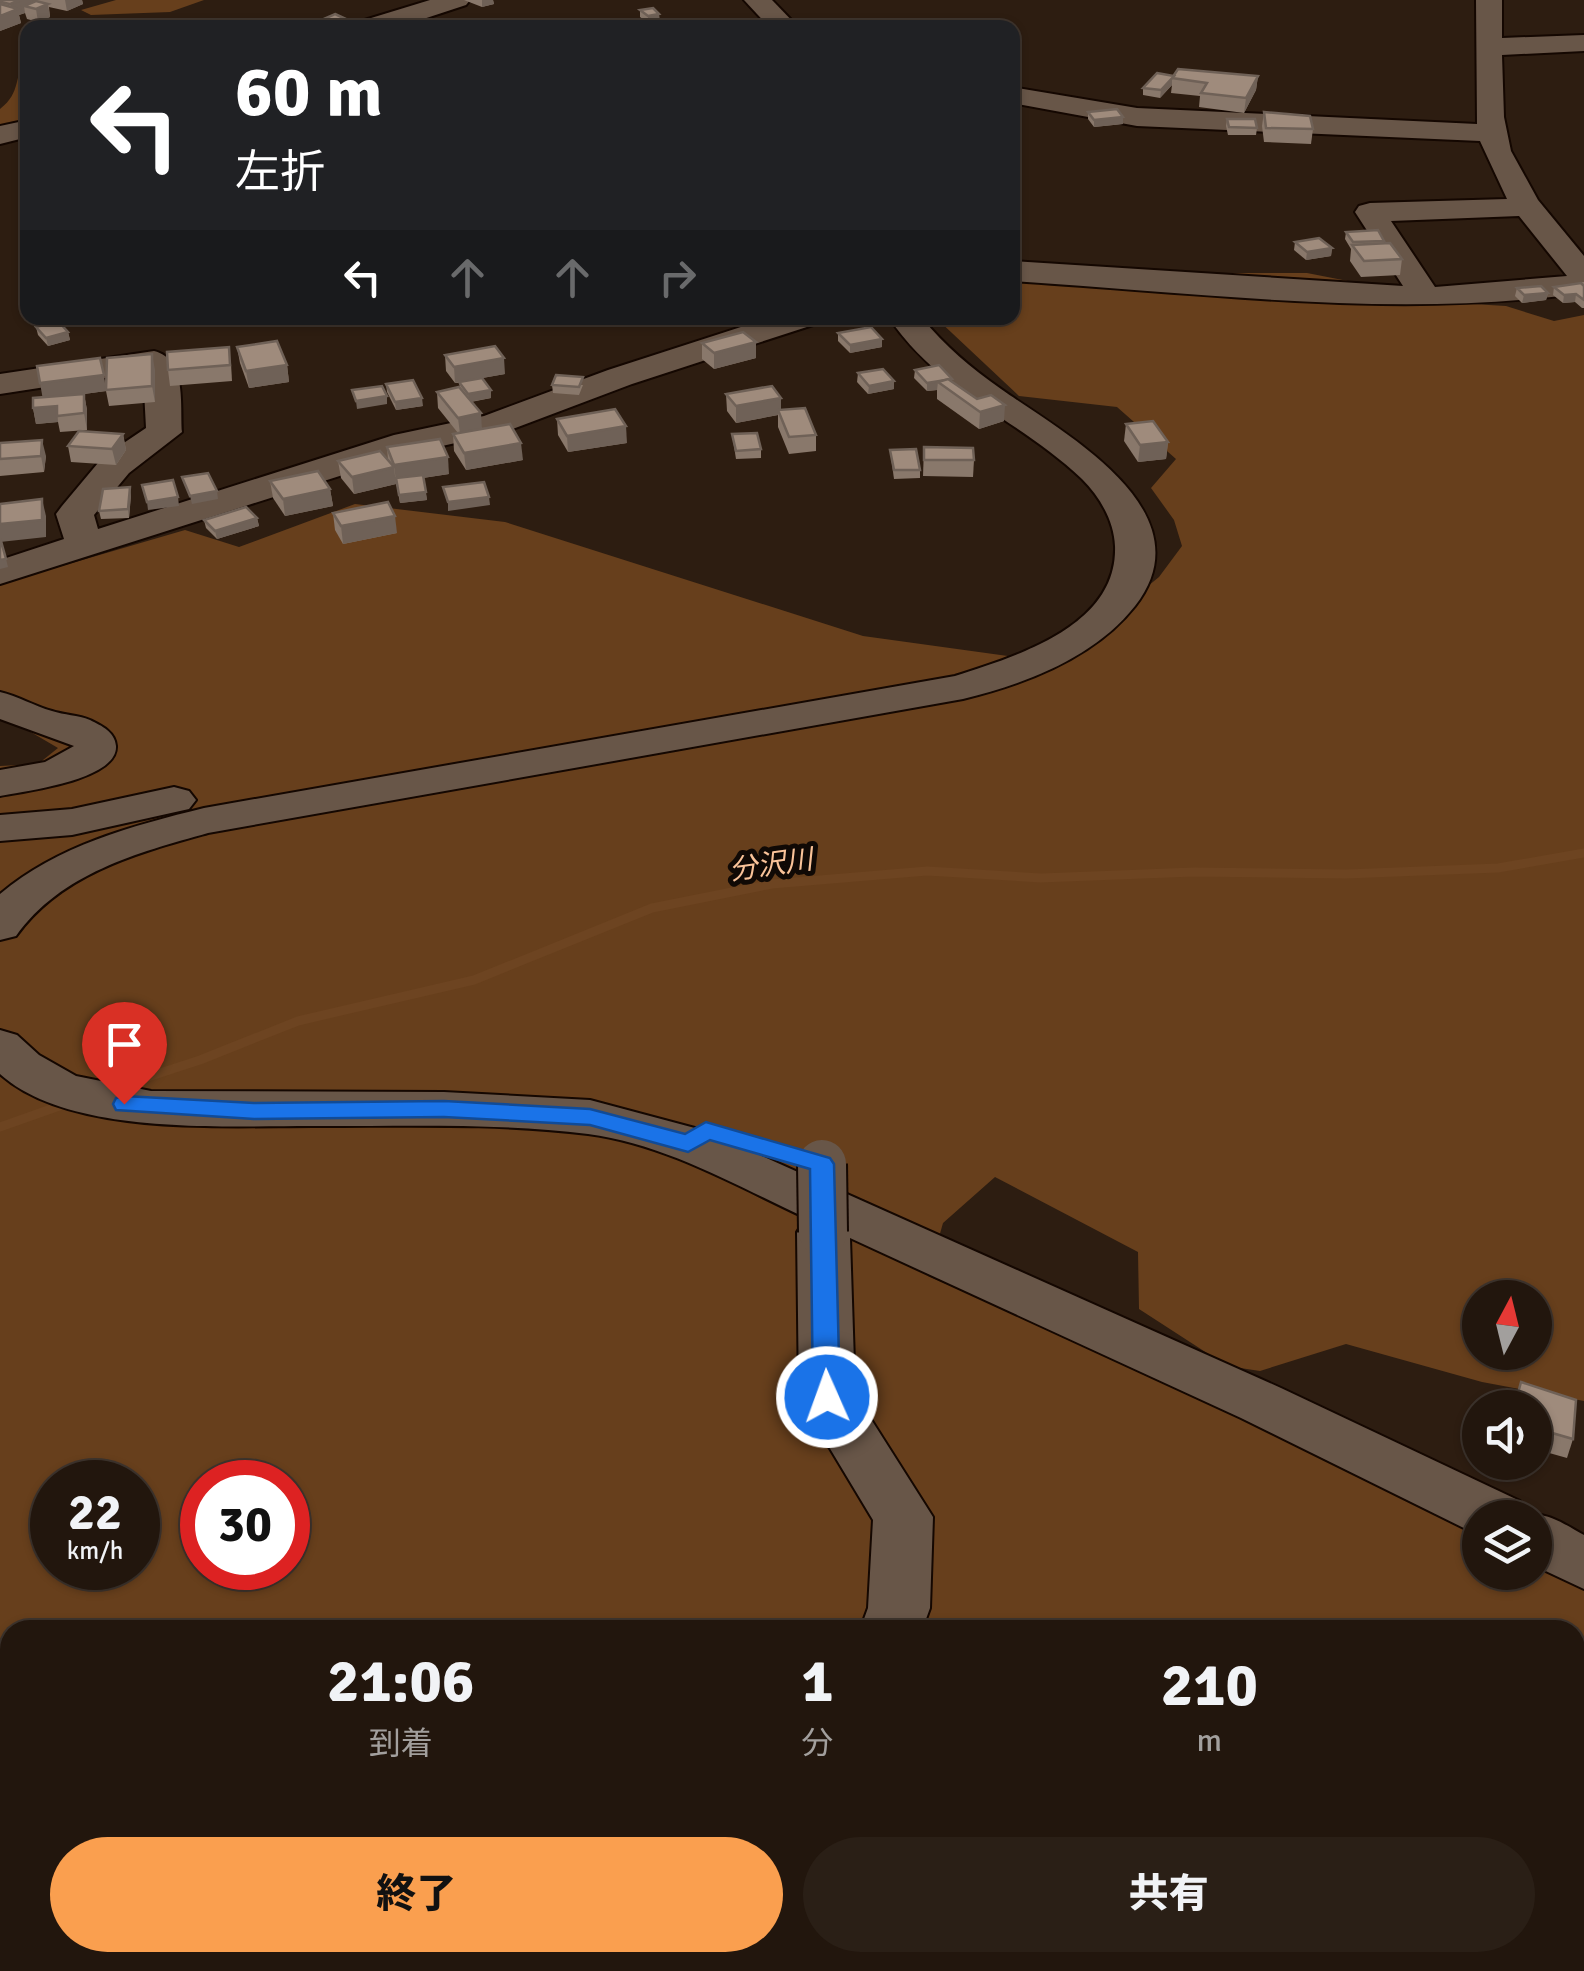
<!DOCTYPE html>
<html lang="ja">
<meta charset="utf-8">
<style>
:root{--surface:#22160d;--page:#2a1f16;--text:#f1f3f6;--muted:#a29f9d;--line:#3f352e;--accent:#fa9f4f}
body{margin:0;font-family:Signika,"Noto Sans JP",sans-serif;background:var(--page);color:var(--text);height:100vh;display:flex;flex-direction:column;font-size:38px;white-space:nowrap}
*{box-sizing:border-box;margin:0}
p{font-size:32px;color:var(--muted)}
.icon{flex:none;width:55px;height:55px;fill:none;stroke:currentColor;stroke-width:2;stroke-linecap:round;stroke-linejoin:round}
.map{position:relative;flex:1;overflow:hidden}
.details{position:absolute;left:0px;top:1620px;width:1585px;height:352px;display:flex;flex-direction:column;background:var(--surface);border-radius:30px 30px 0 0;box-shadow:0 2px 8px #0004,0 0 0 2px var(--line)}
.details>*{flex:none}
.top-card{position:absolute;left:20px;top:20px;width:1000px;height:305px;border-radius:20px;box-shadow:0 2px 8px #0004,0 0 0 2px var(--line);background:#202124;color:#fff;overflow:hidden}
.needle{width:65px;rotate:7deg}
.buttons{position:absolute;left:1462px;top:1280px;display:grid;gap:20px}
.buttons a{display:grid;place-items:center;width:90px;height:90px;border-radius:50%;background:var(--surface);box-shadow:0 2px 8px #0004,0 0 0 2px var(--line);font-size:50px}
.speed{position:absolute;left:30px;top:1460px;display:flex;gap:20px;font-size:50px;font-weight:700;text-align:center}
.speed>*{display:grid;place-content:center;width:130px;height:130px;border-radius:50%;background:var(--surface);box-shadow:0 2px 8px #0004,0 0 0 2px var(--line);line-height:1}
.speed small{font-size:25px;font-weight:400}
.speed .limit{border:15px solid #d22;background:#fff;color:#111}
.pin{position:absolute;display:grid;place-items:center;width:85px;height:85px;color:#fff;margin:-102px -42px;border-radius:50% 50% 50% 0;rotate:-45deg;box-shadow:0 0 10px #0007}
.pin .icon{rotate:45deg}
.me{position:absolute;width:110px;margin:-55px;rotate:358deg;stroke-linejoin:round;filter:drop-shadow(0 0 8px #0008)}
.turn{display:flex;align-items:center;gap:35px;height:210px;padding:0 50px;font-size:45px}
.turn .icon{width:130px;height:130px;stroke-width:2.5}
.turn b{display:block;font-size:70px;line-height:85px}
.lanes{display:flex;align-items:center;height:95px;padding:0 50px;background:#0003;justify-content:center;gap:50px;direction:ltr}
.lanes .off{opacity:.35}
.eta{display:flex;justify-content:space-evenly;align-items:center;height:170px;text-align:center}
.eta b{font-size:60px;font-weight:800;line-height:70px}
.action{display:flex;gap:20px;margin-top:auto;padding:20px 50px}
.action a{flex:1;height:115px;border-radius:60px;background:var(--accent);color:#111;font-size:40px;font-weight:800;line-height:115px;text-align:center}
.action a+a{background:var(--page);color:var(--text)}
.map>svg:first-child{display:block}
.forest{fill:#673f1c;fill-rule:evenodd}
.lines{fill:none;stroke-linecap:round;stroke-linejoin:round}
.stream{stroke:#6d4421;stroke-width:9}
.minor-casing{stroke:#140701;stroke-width:4}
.minor{fill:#685648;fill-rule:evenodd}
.minor-bridge-casing{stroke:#140701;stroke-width:52;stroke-linecap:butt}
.minor-bridge{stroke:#685648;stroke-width:48}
.wall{fill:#89786b}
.shaded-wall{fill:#6f6157}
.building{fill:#9f8b7c;stroke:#6f6157;stroke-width:2.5}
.route{fill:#1a73e8;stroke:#114b97;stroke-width:2.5}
.labels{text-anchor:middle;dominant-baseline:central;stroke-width:10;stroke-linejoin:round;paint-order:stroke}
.water-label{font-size:28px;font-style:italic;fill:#fac399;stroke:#100905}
</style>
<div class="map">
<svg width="1584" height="1971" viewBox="0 0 1584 1971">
<rect width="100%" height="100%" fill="#2d1d11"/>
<!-- forest -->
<g class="forest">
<path d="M116,0h88l-34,12 -79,3 -10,-5z"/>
<path d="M27,58v63l-27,8v-20c22,-17 13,-33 27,-51z"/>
<path d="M1013,265l103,8h191l46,9 35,17 118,7 48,15 30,-6v1086l-102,-19 -136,-38 -86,27 -33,-5 -88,-57 -1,-57 -143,-75 -52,46 -15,53 326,143 192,99 34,8v46h55v-33l49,12v420h-1584v-1205l38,-2 20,-16 -58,-34v-130l185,-54 54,17 116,-43 150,18 358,114 152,21 45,1 99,-81 23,-31 -8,-26 -23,-32 25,-29 -59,-52 -98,-11 -83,-78h76zM1480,1298h55v54h-55zM52,1482h86v86h-86zM202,1482h86v86h-86zM10,1630h1565v332h-1565z"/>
</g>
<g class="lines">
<!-- stream -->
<g class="stream">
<path d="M111,1089l89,-29 98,-39 176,-41 178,-72 120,-24 155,-13 114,7 153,-6 152,2 152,-6 86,-15"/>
<path d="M0,1127l68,-24"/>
</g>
<!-- minor casing -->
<g class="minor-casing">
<g id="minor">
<path d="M430,0h40l-4,5 -70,23h-42l4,-6z"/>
<path d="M744,0h28l27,28h-29z"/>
<path d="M1476,0h26v38l82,-3v16l-82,4 2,62 7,34 27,49 46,56v37c-189,26 -382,0 -572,-12v-20l391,25 -48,-74 4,-6 11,-3 137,-4 -27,-58 -343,-15 -125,-23v-16l125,21 340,16zM1519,216l48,60 -132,11 -44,-66z"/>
<path d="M28,120v17l-28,7v-18z"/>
<path d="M769,318h48l-4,7 -181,59 -127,48 -90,20 -415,132v-24l64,-21 -8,-25 6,-8 41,-49 43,-29 -3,-56 -143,22v-20l154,-23c33,8 26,53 28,81l-53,41 -35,42 4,14 296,-94 90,-19 124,-46z"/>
<path d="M889,318h33c23,28 49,50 79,71 62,44 208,122 134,217 -41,52 -110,78 -172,93l-755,134c-71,20 -147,40 -192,103l-16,4v-46c58,-49 132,-68 204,-86l751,-132c62,-20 163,-50 160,-130 -1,-25 -15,-49 -33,-67 -63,-60 -142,-86 -193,-161z"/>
<path d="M0,692c18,4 34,14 52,19 12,4 26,4 38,9 12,6 25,12 26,26 2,34 -91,45 -116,50v-26l45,-8 29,-16 -74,-27z"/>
<path d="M174,787l15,4 7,9 -7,9 -117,26 -72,6v-26l72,-6z"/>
<path d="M0,1030l17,5 22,20 37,21 75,15 293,1 146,8 116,31 575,257 239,113 7,15c19,-6 40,10 57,19v54l-49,-23v-48h-55l-2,17 -237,-117 -391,-180 5,156 78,123 -3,91 -8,22h-62l8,-22 5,-88 -74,-123 -2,-165 9,-14c-69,-32 -141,-74 -218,-84 -87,-11 -178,-8 -265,-8 -91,-1 -252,12 -323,-52z"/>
<path d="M772,1962h68l1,9h-70z"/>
</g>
</g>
<!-- minor -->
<use href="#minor" class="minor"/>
<!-- minor-bridge casing -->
<g class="minor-bridge-casing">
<path id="minor-bridge" d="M822,1164l1,68"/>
</g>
<!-- minor-bridge -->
<use href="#minor-bridge" class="minor-bridge"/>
</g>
<!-- wall -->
<g class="wall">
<path d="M0,0h82l1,4 -16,7 -18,-4 1,10 -12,5 -11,-3 -2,-6 -6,2 2,8 -21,8z"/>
<path d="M464,0h29l1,4 -12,3z"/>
<path d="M640,10l20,11 -12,2 -8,-6z"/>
<path d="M1174,76h84l-2,14 -12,23 -45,-6 1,-11 -29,-3 1,-8 -12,13 -17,-3v-7z"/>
<path d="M1088,112l35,5v7l-29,3 -6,-8z"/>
<path d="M1264,112l49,17 -2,15 -47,-2 -2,-16z"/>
<path d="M1227,119l30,9 -1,7h-28l-2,-9z"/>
<path d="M1346,232l38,9v2l18,16 -2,16 -39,2 -11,-16 1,-12 -6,-10z"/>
<path d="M1295,242l37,6 -1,8 -25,4 -12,-10z"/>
<path d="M1582,282h2v26h-2l-7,-6 -12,1 -10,-8 1,-8 28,-3z"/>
<path d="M1517,288l31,5 -2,7 -24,3 -7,-7z"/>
<path d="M36,327l32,5 2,8 -22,6 -10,-11z"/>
<path d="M838,333l44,14 -32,6 -12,-12z"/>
<path d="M756,342v16l-42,11 -12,-10v-16z"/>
<path d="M237,347l50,18 2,17 -40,6 -9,-25z"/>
<path d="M445,355l60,19 -23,4 9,12v8l-20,4 11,27 41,31 -57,10 -12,-19 -1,-17 5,-1 -20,-25 -1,-16 23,-4 -1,-5h-4l-9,-12z"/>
<path d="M231,363l1,18 -62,5 -2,-16z"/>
<path d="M155,370v32l-46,4 -3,-15 -22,3 3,16v20l-27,2 -2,-10 -22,2 -3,-16 10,-11 63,-13z"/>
<path d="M915,370l37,9v3l52,39 -25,8 -42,-30v-9l-10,1 -13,-13z"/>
<path d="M858,373l36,8v8l-26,5 -11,-12z"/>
<path d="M386,384l37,22 -27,4 -9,-18z"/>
<path d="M552,385h31l-4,10 -26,-2z"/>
<path d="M726,394l55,16 35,25v16l-27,3 -11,-27v-12l-42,8 -9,-12z"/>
<path d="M557,419l70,24 -59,9 -10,-17z"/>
<path d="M1126,424l42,18 -2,17 -28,3 -14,-21z"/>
<path d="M123,434l3,16 -10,15 -45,-3 -3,-16z"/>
<path d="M732,434l29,15v9l-25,1z"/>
<path d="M0,443l46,13 -2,16 -44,4z"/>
<path d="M387,447l62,27 -26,4 4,22 -27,3 -4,-21v2l-42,10 -13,-16 -3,-17 50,-1z"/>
<path d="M924,447l50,13 -1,17 -50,-1z"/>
<path d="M890,450l30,20v8l-26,1z"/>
<path d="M270,481l60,8 3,17 -48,10 -12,-18z"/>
<path d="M131,495l-2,23 -28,1 -2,-8z"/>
<path d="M333,513l64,20 -54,11 -8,-14z"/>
<path d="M257,518l2,8 -42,13 -11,-11 -2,-8z"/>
<path d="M1535,1408l38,31 -6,19 -32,-9z"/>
</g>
<!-- shaded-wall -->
<g class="shaded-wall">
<path d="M21,0h16l1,8 -14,-2 1,7 -6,2 2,8 -21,8v-15l12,-4 -2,-8z"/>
<path d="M65,0h17l1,4 -16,7z"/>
<path d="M482,0h11l1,4 -12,3z"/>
<path d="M48,4l2,13 -12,5 -2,-13z"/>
<path d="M659,14l1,7 -12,2v-7z"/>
<path d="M348,20v6l-2,2h-18z"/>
<path d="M1258,76l-2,14 -12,23 2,-15z"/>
<path d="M1172,78v7l-12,13 1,-8z"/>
<path d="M1123,117v7l-29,3v-7z"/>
<path d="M1332,248l-1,8 -25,4 1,-8z"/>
<path d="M1548,293l-2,7 -24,3 2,-8z"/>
<path d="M1576,294l-1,8 -12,1 1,-8z"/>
<path d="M68,332l2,8 -22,6 -2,-8z"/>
<path d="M882,339v8l-32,6v-8z"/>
<path d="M756,342v16l-42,11v-16z"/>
<path d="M152,354l3,16v32l-3,-16z"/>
<path d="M504,358l1,16 -50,9 -1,-16z"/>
<path d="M287,365l2,17 -40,6 -3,-17z"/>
<path d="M104,375l2,16 -22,3 3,16v20l-3,-17 -41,-13 -3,-17z"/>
<path d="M952,379v8l-14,-5 -1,8 -10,1v-8z"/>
<path d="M894,381v8l-26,5 1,-8z"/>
<path d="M491,390v8l-22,4 -1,-8z"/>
<path d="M387,396v8l-30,5 -1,-8z"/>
<path d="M422,398l1,8 -27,4 -1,-8z"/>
<path d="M781,398v16l-3,-4v5l-42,8v-17z"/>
<path d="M1005,405l-1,16 -25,8 1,-17z"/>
<path d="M57,406l1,16 -22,2 -3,-16z"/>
<path d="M481,413l1,17 -22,4 -2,-16z"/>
<path d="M626,426l1,17 -59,9 -1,-16z"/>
<path d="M123,434l3,16 -10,15 -4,-16z"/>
<path d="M42,440l4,16 -2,16 -3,-16z"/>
<path d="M1168,442l-2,17 -28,3 2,-17z"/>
<path d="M521,443l2,17 -57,10 -2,-17z"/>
<path d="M448,457l1,17 -53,8 -2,-17z"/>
<path d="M394,467l2,17 -42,10 -2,-17z"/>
<path d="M130,487l1,8 -2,23 -1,-9z"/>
<path d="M330,489l3,17 -48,10 -2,-17z"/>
<path d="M217,491l1,8 -26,5 -2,-8z"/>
<path d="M426,492l1,8 -27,3 -1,-8z"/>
<path d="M178,497l1,9 -31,4 -1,-8z"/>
<path d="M489,497l1,8 -42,6v-9z"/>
<path d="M42,499l4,17v21l-46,5v-18z"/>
<path d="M395,516l2,17 -54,11 -2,-18z"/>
<path d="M257,518l2,8 -42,13 -2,-8z"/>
<path d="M6,559l2,8 -8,2v-9z"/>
</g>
<!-- building -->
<g class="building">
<path d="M0,0h21l-11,4 -10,-2z"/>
<path d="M36,1l12,3 -12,5 -12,-3z"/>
<path d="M0,4l18,5 -18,7z"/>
<path d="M653,8l6,6 -11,2 -8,-6z"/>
<path d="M335,14l13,6 -20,8 -9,-7z"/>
<path d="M1178,69l80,7 -12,22 -45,-5 6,-10 -35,-5z"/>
<path d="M1157,73l17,3 -13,14 -18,-2z"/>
<path d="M1117,109l6,8 -29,3 -6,-8z"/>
<path d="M1264,112l46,4 3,13 -47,-1z"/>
<path d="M1227,119h28l2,9 -28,-1z"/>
<path d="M1378,230l6,11 -31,1 -7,-10z"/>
<path d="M1319,238l13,10 -25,4 -12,-10z"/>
<path d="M1390,243l12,16 -38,2 -12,-16z"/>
<path d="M1581,283l3,3v14l-8,-6 -12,1 -10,-8z"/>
<path d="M1541,286l7,7 -24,2 -7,-7z"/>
<path d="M58,321l10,11 -22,6 -10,-11z"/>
<path d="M871,327l11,12 -32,6 -12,-12z"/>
<path d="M743,332l13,10 -42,11 -12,-10z"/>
<path d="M277,341l10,24 -41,6 -9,-24z"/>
<path d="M495,346l9,12 -50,9 -9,-12z"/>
<path d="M229,347l1,18 -62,5 -1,-18z"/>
<path d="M152,354v32l-46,4 1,-32z"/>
<path d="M100,358l4,17 -64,8 -3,-17z"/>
<path d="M939,365l13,14 -25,4 -12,-13z"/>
<path d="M883,369l11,12 -25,5 -11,-13z"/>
<path d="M556,375l27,2 -4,10 -27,-2z"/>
<path d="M482,378l9,12 -23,4 -9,-12z"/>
<path d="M948,379l29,20 14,-4 14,10 -25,7 -42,-30z"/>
<path d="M413,380l9,18 -27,4 -9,-18z"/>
<path d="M382,386l5,10 -31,5 -4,-11z"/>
<path d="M772,386l9,12 -45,8 -10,-12z"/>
<path d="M459,387l22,26 -23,5 -21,-26z"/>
<path d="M84,394v19l-27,3v-10l-24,2v-10z"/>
<path d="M805,408l11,27 -27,2 -11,-27z"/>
<path d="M615,409l11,17 -59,10 -10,-17z"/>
<path d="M1153,421l15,21 -28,3 -14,-21z"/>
<path d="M510,424l11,19 -57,10 -11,-19z"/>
<path d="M79,431l44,3 -11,15 -44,-3z"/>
<path d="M757,433l4,16 -25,2 -4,-17z"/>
<path d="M440,439l8,18 -54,8 -7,-18z"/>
<path d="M42,440l-1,16 -41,3v-16z"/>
<path d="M924,447l49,1 1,12h-50z"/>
<path d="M916,449l4,21h-26l-4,-20z"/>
<path d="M380,451l14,16 -42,10 -14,-16z"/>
<path d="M318,471l12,18 -47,10 -13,-18z"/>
<path d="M208,473l9,18 -27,5 -8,-19z"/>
<path d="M423,475l3,17 -27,3 -3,-17z"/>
<path d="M173,480l5,17 -31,5 -5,-17z"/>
<path d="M484,482l5,15 -41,5 -5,-15z"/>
<path d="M130,487l-2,22 -29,2 4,-22z"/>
<path d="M42,499v21l-42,4v-20z"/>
<path d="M388,502l7,14 -54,10 -8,-13z"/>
<path d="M246,507l11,11 -42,13 -11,-11z"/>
<path d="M1,541l5,18 -6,1v-18z"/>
<path d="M1521,1382l55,18 -3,39 -38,-11v-20h-21z"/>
</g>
<!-- route -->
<path class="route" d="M124,1096l130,7 190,-2 146,8 95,25 21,-12 124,36 4,6 6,233 -4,8 -9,3 -10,-3 -4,-8 -3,-228 -100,-29 -22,12 -98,-27 -146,-8 -190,2 -138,-9 -3,-6 3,-6z"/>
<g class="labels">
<!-- water labels -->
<g class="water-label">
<text transform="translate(771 865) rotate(-8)">分沢川</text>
</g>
</g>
</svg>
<div class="buttons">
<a><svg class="needle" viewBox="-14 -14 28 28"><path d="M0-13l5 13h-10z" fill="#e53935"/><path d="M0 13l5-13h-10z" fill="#a29f9d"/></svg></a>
<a><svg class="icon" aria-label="sound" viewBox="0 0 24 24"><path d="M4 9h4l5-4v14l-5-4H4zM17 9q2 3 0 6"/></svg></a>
<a><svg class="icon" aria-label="layers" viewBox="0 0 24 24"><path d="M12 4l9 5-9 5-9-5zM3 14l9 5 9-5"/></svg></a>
</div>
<div class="speed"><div>22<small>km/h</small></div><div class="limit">30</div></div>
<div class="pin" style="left:124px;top:1104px;background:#d93025"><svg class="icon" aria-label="arrive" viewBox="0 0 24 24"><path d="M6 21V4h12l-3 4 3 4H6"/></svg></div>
<svg class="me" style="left:827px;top:1397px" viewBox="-20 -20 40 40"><circle r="17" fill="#1a73e8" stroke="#fff" stroke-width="3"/><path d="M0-11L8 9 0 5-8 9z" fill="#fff"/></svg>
<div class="top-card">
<div class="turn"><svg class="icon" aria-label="left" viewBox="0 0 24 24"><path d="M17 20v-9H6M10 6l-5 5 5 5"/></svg><div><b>60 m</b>左折</div></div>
<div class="lanes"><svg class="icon" aria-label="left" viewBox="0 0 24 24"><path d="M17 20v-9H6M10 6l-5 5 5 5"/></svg><svg class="icon off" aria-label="ahead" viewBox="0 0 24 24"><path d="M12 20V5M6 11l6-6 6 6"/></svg><svg class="icon off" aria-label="ahead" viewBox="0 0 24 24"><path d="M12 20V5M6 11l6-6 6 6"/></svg><svg class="icon off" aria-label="right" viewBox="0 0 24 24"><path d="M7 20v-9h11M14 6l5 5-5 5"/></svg></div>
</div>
<section class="details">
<div class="eta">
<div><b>21:06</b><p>到着</p></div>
<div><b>1</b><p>分</p></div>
<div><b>210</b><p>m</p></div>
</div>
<div class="action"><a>終了</a><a>共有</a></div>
</section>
</div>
